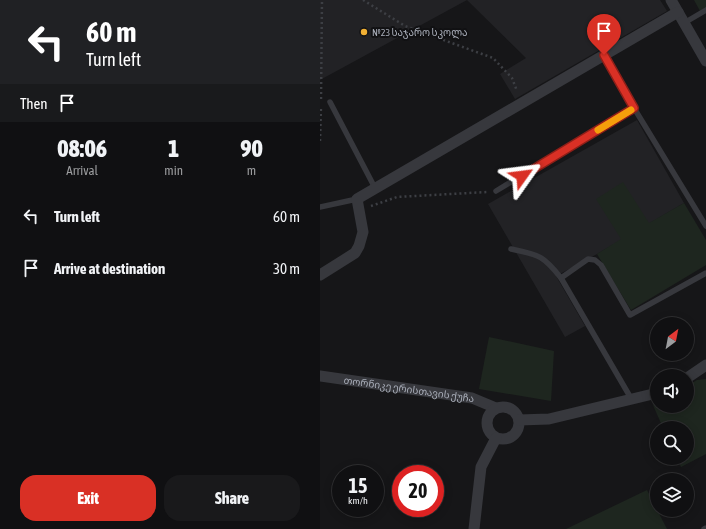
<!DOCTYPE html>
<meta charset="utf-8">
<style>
:root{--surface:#101012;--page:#19191b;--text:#f1f3f6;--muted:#9c9d9f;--line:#303032;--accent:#d93025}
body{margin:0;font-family:"Asap Condensed","Noto Sans Georgian",sans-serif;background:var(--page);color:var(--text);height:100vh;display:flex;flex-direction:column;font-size:15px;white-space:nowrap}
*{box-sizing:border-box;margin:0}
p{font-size:13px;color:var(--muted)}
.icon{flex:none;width:22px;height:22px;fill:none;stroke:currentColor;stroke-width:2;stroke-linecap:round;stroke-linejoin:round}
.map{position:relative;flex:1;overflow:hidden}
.panel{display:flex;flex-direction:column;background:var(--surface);width:320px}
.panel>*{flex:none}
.hud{background:#202124;color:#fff;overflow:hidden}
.needle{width:26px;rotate:32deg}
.buttons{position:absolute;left:330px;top:317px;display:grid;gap:8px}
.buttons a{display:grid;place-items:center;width:44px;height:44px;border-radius:50%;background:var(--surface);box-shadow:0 2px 10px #0003,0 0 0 1px var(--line);font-size:20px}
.speed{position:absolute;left:12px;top:465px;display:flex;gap:8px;font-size:20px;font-weight:700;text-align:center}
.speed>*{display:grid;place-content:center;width:52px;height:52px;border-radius:50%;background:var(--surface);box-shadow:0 2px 10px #0003,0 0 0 1px var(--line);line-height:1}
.speed small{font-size:10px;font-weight:400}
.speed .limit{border:6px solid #d22;background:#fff;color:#111}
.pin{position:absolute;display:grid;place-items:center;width:34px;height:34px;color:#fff;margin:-41px -17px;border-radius:50% 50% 50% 0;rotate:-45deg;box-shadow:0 0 4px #0007}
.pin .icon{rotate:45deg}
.me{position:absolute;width:44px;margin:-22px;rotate:59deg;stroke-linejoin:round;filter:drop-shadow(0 0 3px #0008)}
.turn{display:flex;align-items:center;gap:14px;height:84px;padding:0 20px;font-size:18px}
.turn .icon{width:52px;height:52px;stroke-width:2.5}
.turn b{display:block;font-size:28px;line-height:34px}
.then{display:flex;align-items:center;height:38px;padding:0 20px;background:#0003;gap:8px;font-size:15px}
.eta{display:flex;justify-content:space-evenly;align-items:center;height:68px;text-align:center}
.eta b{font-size:24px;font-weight:800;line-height:28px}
.primary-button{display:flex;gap:8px;margin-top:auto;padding:8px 20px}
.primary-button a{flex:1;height:46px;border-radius:16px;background:var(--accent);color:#fff;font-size:16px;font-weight:800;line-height:46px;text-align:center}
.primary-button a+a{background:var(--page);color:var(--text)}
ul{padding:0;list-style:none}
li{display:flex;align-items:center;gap:12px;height:52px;padding:0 20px}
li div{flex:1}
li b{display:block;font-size:15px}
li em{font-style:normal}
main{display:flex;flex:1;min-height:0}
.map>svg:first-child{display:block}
.built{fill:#222225}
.green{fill:#1e261f}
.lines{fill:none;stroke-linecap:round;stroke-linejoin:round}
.path{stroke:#3d3f44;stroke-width:2.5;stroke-dasharray:2 3;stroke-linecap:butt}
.service{stroke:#37383d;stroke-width:5.5}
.minor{stroke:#37383d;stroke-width:11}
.route-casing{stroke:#8d1f18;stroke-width:10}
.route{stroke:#d93025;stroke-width:7}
.slow{stroke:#f59e0b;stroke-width:7}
.poi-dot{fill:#f2b134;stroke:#111113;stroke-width:1.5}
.labels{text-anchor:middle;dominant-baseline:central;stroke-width:4;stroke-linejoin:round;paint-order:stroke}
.poi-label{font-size:10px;fill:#a8adb8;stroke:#111113;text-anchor:start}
.street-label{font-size:10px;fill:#a8adb8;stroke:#111113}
</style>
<main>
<section class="panel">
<div class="hud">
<div class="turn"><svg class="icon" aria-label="left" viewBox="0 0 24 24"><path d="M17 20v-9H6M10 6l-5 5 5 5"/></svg><div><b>60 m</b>Turn left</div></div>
<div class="then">Then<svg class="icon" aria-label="arrive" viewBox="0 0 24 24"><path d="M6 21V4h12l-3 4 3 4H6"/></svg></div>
</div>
<div class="eta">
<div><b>08:06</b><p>Arrival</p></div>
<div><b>1</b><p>min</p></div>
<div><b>90</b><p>m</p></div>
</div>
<ul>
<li><svg class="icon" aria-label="left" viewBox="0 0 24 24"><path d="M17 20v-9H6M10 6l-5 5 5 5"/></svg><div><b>Turn left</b></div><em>60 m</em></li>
<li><svg class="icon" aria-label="arrive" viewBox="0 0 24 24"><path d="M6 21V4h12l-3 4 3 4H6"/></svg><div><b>Arrive at destination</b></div><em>30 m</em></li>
</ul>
<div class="primary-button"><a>Exit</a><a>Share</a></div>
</section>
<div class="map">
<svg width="386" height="529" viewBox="0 0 386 529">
<rect width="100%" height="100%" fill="#161618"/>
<!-- built -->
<g class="built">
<path d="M0,0h340l7,11 -152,88 -15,-25 26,-16 -59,-58 -147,80z"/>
<path d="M317,120l47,83 -87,51 -41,22 29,50 -20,11 -77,-133z"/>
</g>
<!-- green -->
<g class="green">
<path d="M374,0h12v7l-6,4z"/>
<path d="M303,182l26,41 35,-20 22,37v25l-75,45 -34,-56 24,-15 -25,-40z"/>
<path d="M169,337l65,14 -3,50 -72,-12z"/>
<path d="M386,379v75l-25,13 -4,-9h10v-30h-24l-10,-23 4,-2v3h30v-20l10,-6z"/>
<path d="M327,490l20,39h-101z"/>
</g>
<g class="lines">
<!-- path -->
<g class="path">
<path d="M43,0l42,26 88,32 19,20 5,13"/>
<path d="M1,99l1,-99"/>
<path d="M0,141l1,-35"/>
<path d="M51,206l26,-9 90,-5"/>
</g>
<!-- service -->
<g class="service">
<path d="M364,23l22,-13"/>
<path d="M284,55l30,53 72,118"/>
<path d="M10,102l45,86"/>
<path d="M176,191l138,-83"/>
<path d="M0,207l37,-8"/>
<path d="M191,249c28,6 32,6 50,29l71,122"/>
<path d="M241,278l27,-19 7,1 6,5 29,50 76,-42"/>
<path d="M384,529l2,-1"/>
</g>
<!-- minor -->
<g class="minor">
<path d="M351,0l35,61"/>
<path d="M0,275l35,-22 4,-7 4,-14 -6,-33 321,-187"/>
<path id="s1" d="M0,376l152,22 24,10"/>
<path d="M367,378l19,-13"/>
<circle cx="183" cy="423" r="16"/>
<path d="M199,420l30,-1 108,-26"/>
<path d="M154,529l7,-62 15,-29"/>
</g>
</g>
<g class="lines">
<!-- route casing -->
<g class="route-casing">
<path id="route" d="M202,176l112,-68 -30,-53"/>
</g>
<!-- route -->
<use href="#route" class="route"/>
<!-- slow -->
<path class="slow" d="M278,130l33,-20"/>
</g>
<!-- markers -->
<circle class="poi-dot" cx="44" cy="32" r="4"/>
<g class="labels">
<!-- poi labels -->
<g class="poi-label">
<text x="52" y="32">№23 საჯარო სკოლა</text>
</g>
<!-- street labels -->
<g class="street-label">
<text stroke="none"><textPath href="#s1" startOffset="90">თორნიკე ერისთავის ქუჩა</textPath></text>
</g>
</g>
</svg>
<div class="buttons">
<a><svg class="needle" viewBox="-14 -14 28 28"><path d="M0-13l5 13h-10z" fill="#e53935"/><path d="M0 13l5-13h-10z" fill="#9c9d9f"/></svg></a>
<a><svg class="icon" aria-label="sound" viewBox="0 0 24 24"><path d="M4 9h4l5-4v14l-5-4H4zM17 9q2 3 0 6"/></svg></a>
<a><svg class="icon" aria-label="search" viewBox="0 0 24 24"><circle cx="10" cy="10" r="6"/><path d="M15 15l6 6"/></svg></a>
<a><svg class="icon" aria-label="layers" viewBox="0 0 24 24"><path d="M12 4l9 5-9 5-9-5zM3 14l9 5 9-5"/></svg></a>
</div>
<div class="speed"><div>15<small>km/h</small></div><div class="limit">20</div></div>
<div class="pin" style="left:284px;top:55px;background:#d93025"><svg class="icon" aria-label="arrive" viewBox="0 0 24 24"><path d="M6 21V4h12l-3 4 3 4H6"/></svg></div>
<svg class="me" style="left:202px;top:176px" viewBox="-20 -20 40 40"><path d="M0-17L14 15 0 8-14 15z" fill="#d93025" stroke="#fff" stroke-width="4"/></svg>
</div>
</main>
